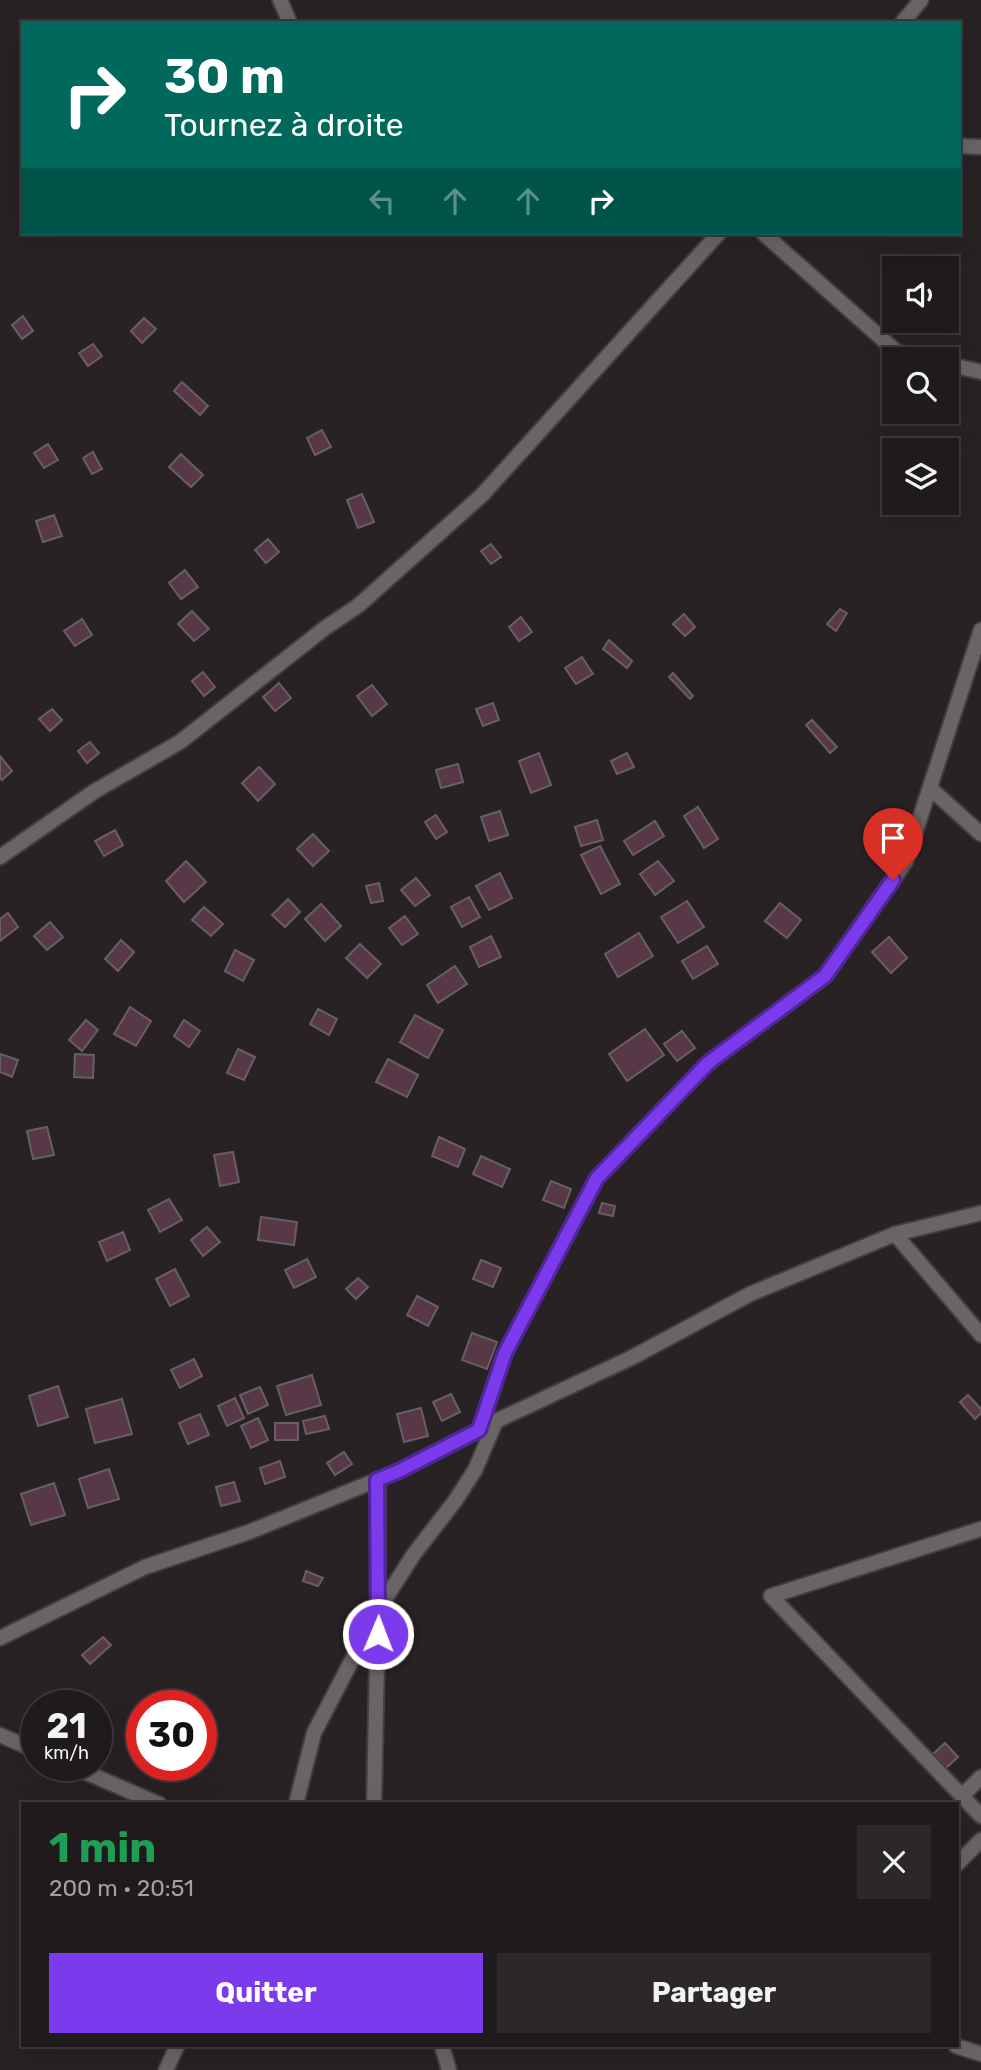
<!DOCTYPE html>
<html lang="fr">
<meta charset="utf-8">
<style>
:root{--surface:#1f1a1c;--page:#2c2729;--text:#f1f3f6;--muted:#a1a1a3;--line:#3c383b;--accent:#7c3aed}
body{margin:0;font-family:Rubik,sans-serif;background:var(--page);color:var(--text);height:100vh;display:flex;flex-direction:column;font-size:26px;white-space:nowrap}
*{box-sizing:border-box;margin:0}
p{font-size:23px;color:var(--muted)}
.icon{flex:none;width:38px;height:38px;fill:none;stroke:currentColor;stroke-width:2;stroke-linecap:round;stroke-linejoin:round}
.map{position:relative;flex:1;overflow:hidden}
.sheet{position:absolute;left:21px;top:1802px;width:938px;height:245px;display:flex;flex-direction:column;background:var(--surface);border-radius:0px;box-shadow:0 7px 28px #0002,0 0 0 2px var(--line)}
.sheet>*{flex:none}
.hud{position:absolute;left:21px;top:21px;width:940px;height:214px;border-radius:0px;box-shadow:0 7px 28px #0002,0 0 0 2px var(--line);background:#00695c;color:#fff;overflow:hidden}
.controls{position:absolute;left:882px;top:256px;display:grid;gap:14px}
.controls a{display:grid;place-items:center;width:77px;height:77px;border-radius:0px;background:var(--surface);box-shadow:0 7px 28px #0002,0 0 0 2px var(--line);font-size:35px}
.speed{position:absolute;left:21px;top:1690px;display:flex;gap:14px;font-size:35px;font-weight:700;text-align:center}
.speed>*{display:grid;place-content:center;width:91px;height:91px;border-radius:50%;background:var(--surface);box-shadow:0 7px 28px #0002,0 0 0 2px var(--line);line-height:1}
.speed small{font-size:18px;font-weight:400}
.speed .limit{border:10px solid #d22;background:#fff;color:#111}
.pin{position:absolute;display:grid;place-items:center;width:60px;height:60px;color:#fff;margin:-72px -30px;border-radius:50% 50% 50% 0;rotate:-45deg;box-shadow:0 0 7px #0007}
.pin .icon{rotate:45deg}
.me{position:absolute;width:77px;margin:-38px;rotate:1deg;stroke-linejoin:round;filter:drop-shadow(0 0 5px #0008)}
.turn{display:flex;align-items:center;gap:24px;height:147px;padding:0 28px;font-size:32px}
.turn .icon{width:91px;height:91px;stroke-width:2.5}
.turn b{display:block;font-size:49px;line-height:60px}
.lanes{display:flex;align-items:center;height:66px;padding:0 28px;background:#0003;justify-content:center;gap:35px;direction:ltr}
.lanes .off{opacity:.35}
.round{display:grid;place-items:center;flex:none;width:74px;height:74px;border-radius:0px;background:var(--page)}
.head{display:flex;align-items:center;justify-content:space-between;height:119px;padding:0 28px}
h1{font-size:42px;font-weight:700;line-height:52px;color:#1e9e55}
.cta{display:flex;gap:14px;margin-top:auto;padding:14px 28px}
.cta a{flex:1;height:80px;border-radius:0px;background:var(--accent);color:#fff;font-size:28px;font-weight:700;line-height:80px;text-align:center}
.cta a+a{background:var(--page);color:var(--text)}
.map>svg:first-child{display:block}
.building{fill:#583847;stroke:#675f63;stroke-width:2}
.lines{fill:none;stroke-linecap:round;stroke-linejoin:round}
.street-casing{stroke:#453e41;stroke-width:18}
.street{stroke:#696566;stroke-width:14}
.route-casing{stroke:#51269a;stroke-width:18}
.route{stroke:#7c3aed;stroke-width:12}
</style>
<div class="map">
<svg width="981" height="2070" viewBox="0 0 981 2070">
<rect width="100%" height="100%" fill="#292225"/>
<!-- building -->
<g class="building">
<path d="M23,316l10,15 -11,8 -10,-14z"/>
<path d="M144,318l12,11 -14,14 -11,-12z"/>
<path d="M93,344l9,12 -14,10 -9,-13z"/>
<path d="M182,382l26,24 -8,9 -26,-24z"/>
<path d="M322,430l9,17 -16,8 -8,-17z"/>
<path d="M48,444l10,16 -14,8 -10,-15z"/>
<path d="M93,452l9,17 -10,5 -9,-16z"/>
<path d="M181,454l22,21 -12,12 -22,-20z"/>
<path d="M362,494l12,28 -16,6 -11,-28z"/>
<path d="M54,515l8,21 -19,6 -7,-21z"/>
<path d="M268,539l11,13 -13,11 -11,-13z"/>
<path d="M491,544l10,13 -10,7 -10,-13z"/>
<path d="M185,570l13,17 -17,12 -12,-16z"/>
<path d="M840,609l7,4 -11,18 -9,-7z"/>
<path d="M192,611l17,18 -15,12 -16,-17z"/>
<path d="M684,614l11,13 -10,9 -12,-12z"/>
<path d="M521,617l11,15 -13,9 -10,-14z"/>
<path d="M82,619l10,16 -17,11 -11,-15z"/>
<path d="M609,640l23,21 -5,7 -24,-19z"/>
<path d="M582,657l11,17 -17,10 -11,-16z"/>
<path d="M203,672l12,15 -11,9 -12,-15z"/>
<path d="M673,673l20,23 -3,3 -21,-22z"/>
<path d="M279,683l12,15 -16,13 -12,-14z"/>
<path d="M372,685l15,19 -15,12 -15,-20z"/>
<path d="M493,703l6,17 -16,6 -7,-17z"/>
<path d="M52,709l10,11 -12,11 -11,-12z"/>
<path d="M812,720l25,27 -7,6 -24,-28z"/>
<path d="M90,742l9,11 -12,10 -9,-12z"/>
<path d="M539,753l12,32 -20,8 -12,-32z"/>
<path d="M627,753l7,14 -17,7 -6,-13z"/>
<path d="M0,756l12,15 -10,9 -2,-2z"/>
<path d="M458,764l5,18 -22,6 -5,-18z"/>
<path d="M259,767l16,17 -17,17 -16,-18z"/>
<path d="M698,807l20,32 -14,9 -20,-32z"/>
<path d="M500,811l8,24 -19,6 -8,-24z"/>
<path d="M436,815l11,17 -11,7 -11,-17z"/>
<path d="M597,820l6,20 -22,6 -6,-19z"/>
<path d="M655,821l9,15 -31,19 -9,-14z"/>
<path d="M115,830l8,15 -19,11 -9,-15z"/>
<path d="M313,834l16,17 -16,15 -16,-17z"/>
<path d="M600,846l20,38 -19,10 -20,-39z"/>
<path d="M186,861l20,21 -22,20 -18,-21z"/>
<path d="M658,861l16,20 -19,14 -15,-21z"/>
<path d="M500,873l12,25 -23,12 -13,-24z"/>
<path d="M416,878l14,17 -15,11 -14,-16z"/>
<path d="M379,883l4,18 -12,2 -5,-17z"/>
<path d="M469,897l11,20 -18,10 -11,-20z"/>
<path d="M288,899l12,13 -15,15 -13,-12z"/>
<path d="M687,901l17,26 -26,16 -17,-26z"/>
<path d="M780,903l21,17 -14,18 -22,-17z"/>
<path d="M321,904l20,22 -16,15 -20,-22z"/>
<path d="M204,907l19,17 -12,12 -19,-16z"/>
<path d="M8,913l10,14 -18,14v-22z"/>
<path d="M405,916l13,18 -16,11 -13,-17z"/>
<path d="M50,922l13,15 -16,13 -13,-14z"/>
<path d="M639,933l14,23 -35,21 -13,-23z"/>
<path d="M491,936l10,21 -22,10 -9,-20z"/>
<path d="M889,937l18,21 -16,15 -19,-21z"/>
<path d="M121,940l13,12 -16,19 -13,-12z"/>
<path d="M360,944l21,20 -14,14 -21,-20z"/>
<path d="M707,946l11,18 -25,15 -11,-18z"/>
<path d="M235,950l19,10 -11,21 -18,-10z"/>
<path d="M455,966l12,18 -29,19 -11,-18z"/>
<path d="M130,1007l21,14 -15,25 -22,-12z"/>
<path d="M318,1009l19,10 -8,16 -19,-11z"/>
<path d="M415,1015l28,15 -15,28 -28,-16z"/>
<path d="M86,1020l12,10 -16,21 -13,-11z"/>
<path d="M184,1020l16,11 -11,16 -15,-11z"/>
<path d="M645,1029l19,26 -37,26 -18,-27z"/>
<path d="M682,1031l13,17 -18,13 -13,-17z"/>
<path d="M238,1049l17,8 -11,23 -17,-7z"/>
<path d="M0,1054l18,6 -6,17 -12,-5z"/>
<path d="M75,1054l19,1 -1,23 -19,-1z"/>
<path d="M388,1059l30,16 -11,22 -31,-15z"/>
<path d="M47,1127l7,28 -21,4 -6,-28z"/>
<path d="M439,1137l26,12 -7,18 -26,-11z"/>
<path d="M233,1152l6,30 -19,4 -6,-31z"/>
<path d="M481,1156l29,13 -8,18 -29,-13z"/>
<path d="M551,1181l20,8 -7,19 -21,-8z"/>
<path d="M169,1199l13,21 -22,12 -12,-22z"/>
<path d="M602,1203l13,3 -2,10 -14,-3z"/>
<path d="M261,1217l36,5 -3,23 -36,-5z"/>
<path d="M207,1227l13,15 -17,14 -12,-16z"/>
<path d="M123,1232l7,18 -23,11 -8,-19z"/>
<path d="M307,1259l9,18 -22,11 -9,-18z"/>
<path d="M481,1260l20,8 -8,19 -20,-8z"/>
<path d="M175,1269l14,27 -19,10 -14,-27z"/>
<path d="M358,1278l10,9 -12,12 -10,-10z"/>
<path d="M417,1296l21,11 -10,19 -21,-11z"/>
<path d="M472,1333l25,9 -10,27 -25,-9z"/>
<path d="M194,1359l8,17 -22,12 -9,-18z"/>
<path d="M312,1375l9,30 -35,10 -9,-29z"/>
<path d="M58,1386l10,31 -30,9 -9,-30z"/>
<path d="M260,1387l8,18 -20,9 -8,-19z"/>
<path d="M451,1394l9,18 -18,9 -9,-19z"/>
<path d="M968,1395l13,14v4l-6,6 -15,-17z"/>
<path d="M235,1398l9,20 -17,8 -9,-20z"/>
<path d="M122,1399l10,35 -37,9 -9,-34z"/>
<path d="M421,1408l7,28 -24,6 -7,-28z"/>
<path d="M200,1414l9,21 -21,9 -9,-21z"/>
<path d="M325,1416l4,13 -23,5 -3,-13z"/>
<path d="M258,1418l10,22 -17,8 -10,-22z"/>
<rect x="275" y="1423" width="23" height="17"/>
<path d="M344,1452l8,12 -17,11 -8,-12z"/>
<path d="M280,1461l5,16 -20,7 -5,-16z"/>
<path d="M109,1469l10,30 -31,9 -9,-29z"/>
<path d="M234,1482l6,19 -19,5 -5,-19z"/>
<path d="M54,1483l11,32 -34,10 -10,-31z"/>
<path d="M306,1571l17,7 -5,8 -15,-5z"/>
<path d="M103,1637l8,8 -21,19 -8,-9z"/>
<path d="M945,1743l13,14 -12,11 -13,-14z"/>
</g>
<g class="lines">
<!-- street casing -->
<g class="street-casing">
<g id="street">
<path d="M280,0l10,23"/>
<path d="M902,23l19,-23"/>
<path d="M959,146l22,1"/>
<path d="M763,233l134,119 29,7"/>
<path d="M947,364l34,8"/>
<path d="M930,788l51,46"/>
<path d="M0,857l95,-66 85,-49 145,-114 34,-23 123,-110 237,-262"/>
<path d="M895,1234l86,101"/>
<path d="M479,1430l26,-77 92,-175 111,-115 117,-87 81,-115 75,-231"/>
<path d="M981,1529l-210,67 210,220"/>
<path d="M0,1638l145,-71 104,-35 150,-61 97,-50 135,-63 119,-64 145,-60 86,-21"/>
<path d="M0,1735l37,16"/>
<path d="M71,1766l88,38"/>
<path d="M962,1796l19,-19"/>
<path d="M296,1804l18,-71 64,-123 36,-56 41,-53 20,-31 21,-49"/>
<path d="M374,1804l4,-194v-130"/>
<path d="M957,1864l24,-24"/>
<path d="M442,2046l7,24"/>
<path d="M956,2046l25,8"/>
<path d="M166,2070l11,-24"/>
</g>
</g>
<!-- street -->
<use href="#street" class="street"/>
</g>
<g class="lines">
<!-- route casing -->
<g class="route-casing">
<path id="route" d="M378,1634l-1,-154 22,-9 80,-41 26,-77 92,-175 111,-115 117,-87 68,-96"/>
</g>
<!-- route -->
<use href="#route" class="route"/>
</g>
</svg>
<div class="controls">
<a><svg class="icon" aria-label="sound" viewBox="0 0 24 24"><path d="M4 9h4l5-4v14l-5-4H4zM17 9q2 3 0 6"/></svg></a>
<a><svg class="icon" aria-label="search" viewBox="0 0 24 24"><circle cx="10" cy="10" r="6"/><path d="M15 15l6 6"/></svg></a>
<a><svg class="icon" aria-label="layers" viewBox="0 0 24 24"><path d="M12 4l9 5-9 5-9-5zM3 14l9 5 9-5"/></svg></a>
</div>
<div class="speed"><div>21<small>km/h</small></div><div class="limit">30</div></div>
<div class="pin" style="left:893px;top:880px;background:#d93025"><svg class="icon" aria-label="arrive" viewBox="0 0 24 24"><path d="M6 21V4h12l-3 4 3 4H6"/></svg></div>
<svg class="me" style="left:378px;top:1634px" viewBox="-20 -20 40 40"><circle r="17" fill="#7c3aed" stroke="#fff" stroke-width="3"/><path d="M0-11L8 9 0 5-8 9z" fill="#fff"/></svg>
<div class="hud">
<div class="turn"><svg class="icon" aria-label="right" viewBox="0 0 24 24"><path d="M7 20v-9h11M14 6l5 5-5 5"/></svg><div><b>30 m</b>Tournez à droite</div></div>
<div class="lanes"><svg class="icon off" aria-label="left" viewBox="0 0 24 24"><path d="M17 20v-9H6M10 6l-5 5 5 5"/></svg><svg class="icon off" aria-label="ahead" viewBox="0 0 24 24"><path d="M12 20V5M6 11l6-6 6 6"/></svg><svg class="icon off" aria-label="ahead" viewBox="0 0 24 24"><path d="M12 20V5M6 11l6-6 6 6"/></svg><svg class="icon" aria-label="right" viewBox="0 0 24 24"><path d="M7 20v-9h11M14 6l5 5-5 5"/></svg></div>
</div>
<section class="sheet">
<div class="head"><div><h1>1 min</h1><p>200 m · 20:51</p></div><a class="round"><svg class="icon" aria-label="close" viewBox="0 0 24 24"><path d="M6 6l12 12M18 6L6 18"/></svg></a></div>
<div class="cta"><a>Quitter</a><a>Partager</a></div>
</section>
</div>
